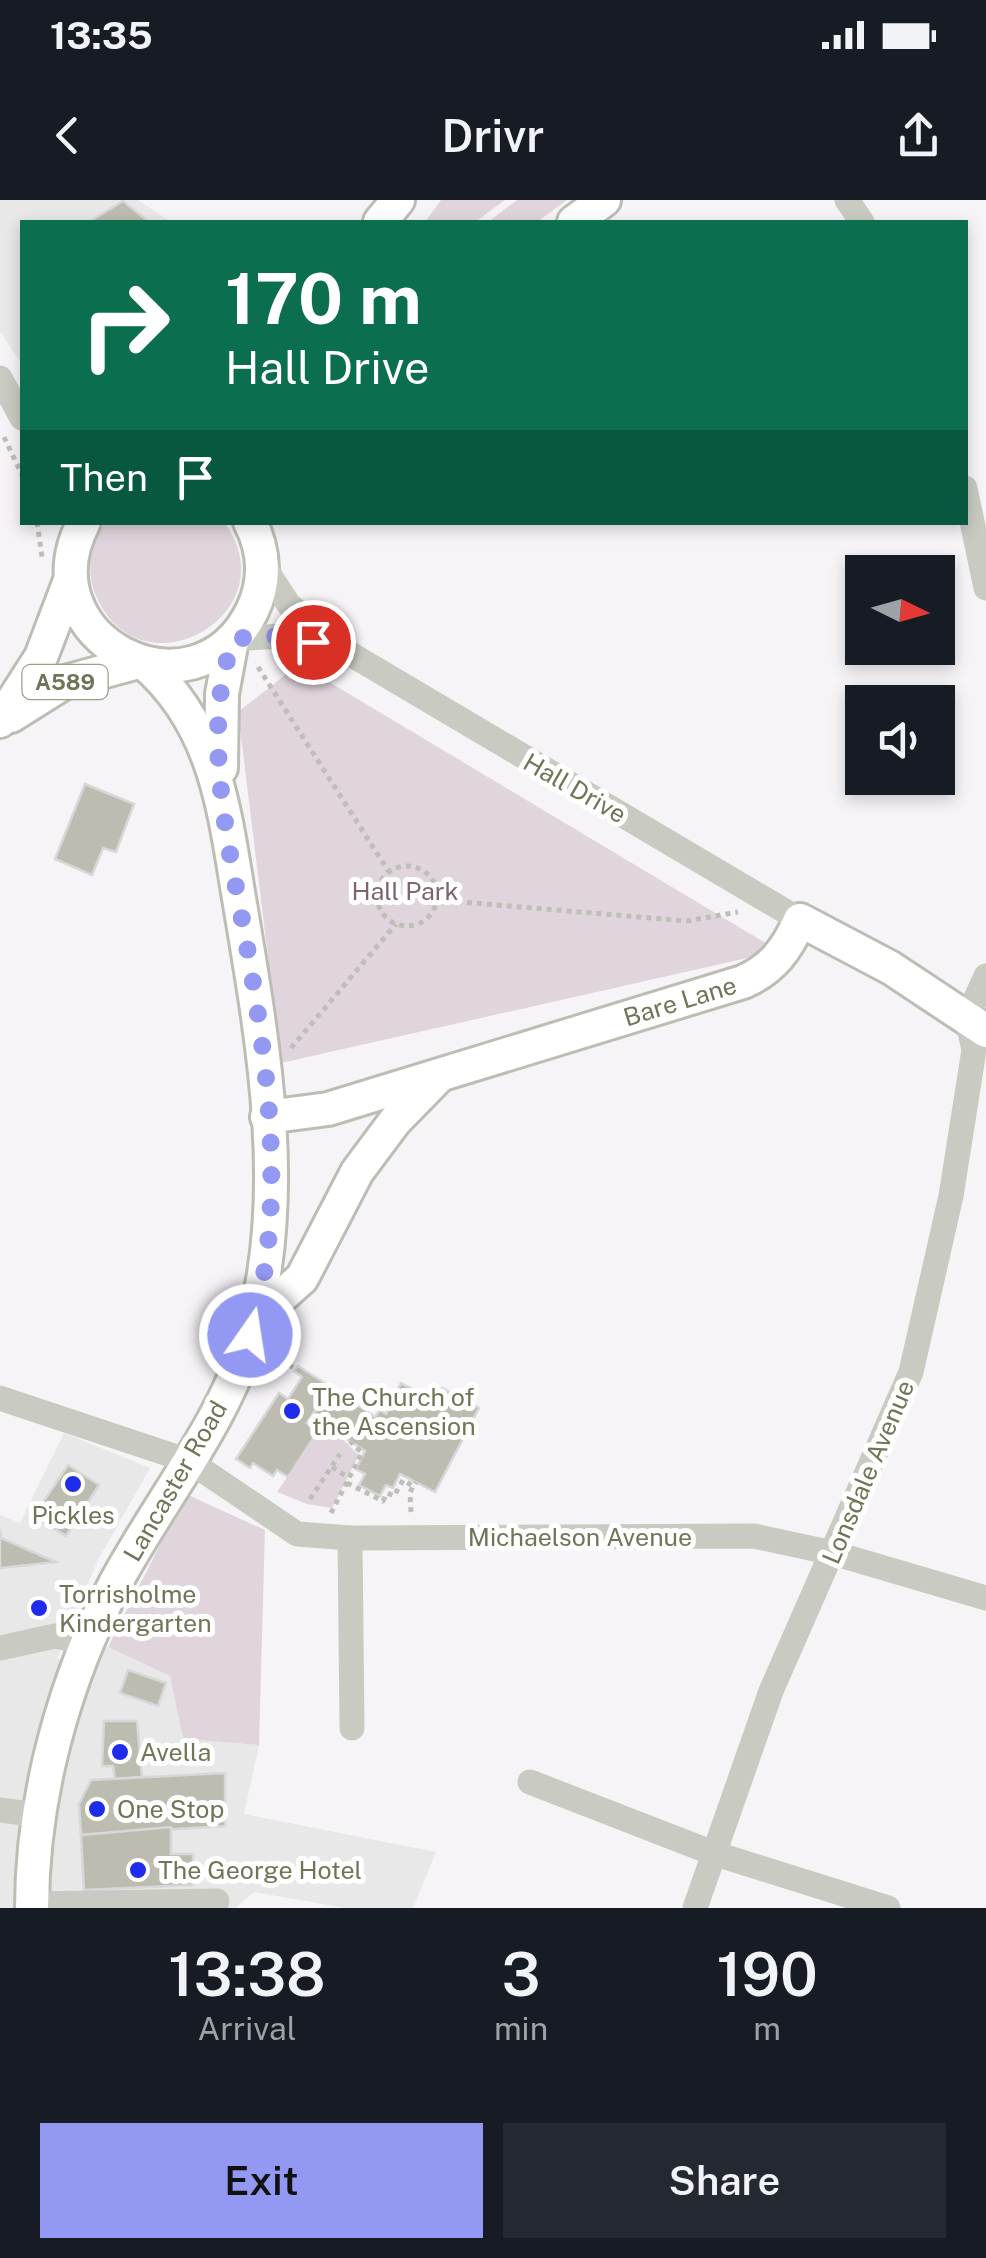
<!DOCTYPE html>
<style>
:root{--surface:#171b24;--page:#242831;--text:#f1f3f6;--muted:#9ea1a6;--accent:#9399f2}
body{margin:0;font-family:"Public Sans",sans-serif;background:var(--page);color:var(--text);height:100vh;display:flex;flex-direction:column;font-size:38px;white-space:nowrap}
*{box-sizing:border-box;margin:0}
p{font-size:32px;color:var(--muted)}
.icon{flex:none;width:55px;height:55px;fill:none;stroke:currentColor;stroke-width:2;stroke-linecap:round;stroke-linejoin:round}
.map{position:relative;height:1708px;overflow:hidden}
.drawer{display:flex;flex-direction:column;background:var(--surface);flex:1}
.drawer>*{flex:none}
.banner{position:absolute;left:20px;top:20px;width:948px;height:305px;border-radius:0px;box-shadow:0 5px 15px #0003;background:#0b6e4f;color:#fff;overflow:hidden}
.needle{width:65px;rotate:95deg}
.fabs{position:absolute;left:845px;top:355px;display:grid;gap:20px}
.fabs a{display:grid;place-items:center;width:110px;height:110px;border-radius:0px;background:var(--surface);box-shadow:0 5px 15px #0003;font-size:50px}
.pin{position:absolute;display:grid;place-items:center;width:85px;height:85px;color:#fff;margin:-42px;border:5px solid #fff;border-radius:50%;box-shadow:0 2px 10px #0007}
.me{position:absolute;width:110px;margin:-55px;rotate:13deg;stroke-linejoin:round;filter:drop-shadow(0 0 8px #0008)}
.turn{display:flex;align-items:center;gap:35px;height:210px;padding:0 40px;font-size:45px}
.turn .icon{width:130px;height:130px;stroke-width:2.5}
.turn b{display:block;font-size:70px;line-height:85px}
.then{display:flex;align-items:center;height:95px;padding:0 40px;background:#0003;gap:20px;font-size:38px}
.eta{display:flex;justify-content:space-evenly;align-items:center;height:170px;text-align:center}
.eta b{font-size:60px;font-weight:600;line-height:70px}
.button{display:flex;gap:20px;margin-top:auto;padding:20px 40px}
.button a{flex:1;height:115px;border-radius:0px;background:var(--accent);color:#111;font-size:40px;font-weight:600;line-height:115px;text-align:center}
.button a+a{background:var(--page);color:var(--text)}
.status{display:flex;justify-content:space-between;align-items:center;height:70px;padding:0 50px;background:var(--surface);direction:ltr}
.status svg{height:28px;fill:currentColor}
header{display:flex;justify-content:space-between;align-items:center;height:130px;padding:0 40px;background:var(--surface);font-size:45px;font-weight:600}
.map>svg:first-child{display:block}
.built{fill:#e8e8e8}
.green{fill:#e0d5dc}
.building{fill:#bcbdb0;stroke:#d8d7d9;stroke-width:2.5}
.lines{fill:none;stroke-linecap:round;stroke-linejoin:round}
.major-casing{stroke:#bcbdb3;stroke-width:38}
.path{stroke:#bebfb8;stroke-width:5;stroke-dasharray:5 5;stroke-linecap:butt}
.minor{stroke:#c9cbc2;stroke-width:25}
.major{stroke:#fff;stroke-width:32}
.route{stroke:#9399f2;stroke-width:18;stroke-dasharray:0 32.4}
.poi-dot{fill:#202cec;stroke:#fff;stroke-width:4}
.labels{text-anchor:middle;dominant-baseline:central;stroke-width:10;stroke-linejoin:round;paint-order:stroke}
.shield{fill:#fff;stroke:#9c9e8a;stroke-width:2.5}
.shield-label{font-size:22px;font-weight:bold;fill:#717558}
.street-label{font-size:25px;fill:#717558;stroke:#fff}
.park-label{font-size:25px;fill:#7e6471;stroke:#fff}
.poi-label{font-size:25px;fill:#717558;stroke:#fff;text-anchor:start}
</style>
<div class="status"><b>13:35</b><svg viewBox="0 0 49 12"><path d="M0 12V9h3v3zM5 12V6h3v6zM10 12V3h3v9zM15 12V0h3v12zM26 1h20v11H26zM47 4h2v5h-2z"/></svg></div>
<header><svg class="icon" aria-label="back" viewBox="0 0 24 24"><path d="M15 5l-7 7 7 7"/></svg>Drivr<svg class="icon" aria-label="share" viewBox="0 0 24 24"><path d="M12 15V3M7 8l5-5 5 5M5 13v7h14v-7"/></svg></header>
<div class="map">
<svg width="986" height="1708" viewBox="0 0 986 1708">
<rect width="100%" height="100%" fill="#f7f4f8"/>
<!-- built -->
<g class="built">
<path d="M0,0h138l33,22h-149v143l-22,-34z"/>
<path d="M64,1233l86,35 -52,92 -41,99 51,-12 62,29 13,63 76,6 -15,69 192,38 -23,56h-68l-91,-16 -19,16h-235v-393l20,8z"/>
</g>
<!-- green -->
<g class="green">
<path d="M441,0h64l-30,22h-50z"/>
<path d="M517,0h50l-30,22h-49z"/>
<path d="M105,323h120c65,91 -84,176 -129,73 -11,-24 -6,-52 9,-73z"/>
<path d="M299,464l480,287 -498,112 -43,-351z"/>
<path d="M318,1231l11,6 5,-6 25,24 -27,53 -25,-4 -30,-12z"/>
<path d="M186,1294l79,36 -6,215 -76,-6 -13,-63 -62,-29z"/>
</g>
<!-- building -->
<g class="building">
<path d="M123,1l26,21h-60z"/>
<path d="M85,584l49,20 -18,48 -13,-4 -11,27 -37,-16z"/>
<path d="M298,1166l33,21 -24,36 11,8 -30,46 -11,-7 -4,6 -20,-13 -3,5 -14,-9 43,-66 9,6 14,-22 -8,-6z"/>
<path d="M401,1183l34,18 7,-13 37,20 -44,84 -35,-18 -7,14 -7,-3 -6,11 -21,-11 6,-11 -9,-5 9,-18 -31,-20 -4,7 -23,-15 24,-36 44,30 5,-7 6,4z"/>
<path d="M68,1265l31,20 -33,51 -32,-20z"/>
<path d="M0,1329l1,9 55,24 -56,6z"/>
<path d="M128,1470l38,13 -8,23 -38,-13z"/>
<path d="M104,1521h33l5,56 -27,2 -2,-13h-11z"/>
<path d="M225,1573v53l-144,9 -2,-31 12,-24z"/>
<path d="M171,1627v27h22v31l-109,5 -3,-55z"/>
</g>
<g class="lines">
<!-- major casing -->
<g class="major-casing">
<g id="major">
<path d="M380,22l18,-22"/>
<path d="M574,22l30,-22"/>
<path d="M84,322c-62,117 111,205 168,89 14,-29 13,-60 -2,-89"/>
<path d="M11,516l54,-34 73,-20"/>
<path d="M0,521l41,-64 30,-79"/>
<path d="M221,568l1,-74 10,-54"/>
<path d="M267,917l61,-8 415,-127c30,-13 44,-33 57,-62l91,48 95,63"/>
<path d="M254,1121l48,-43 55,-106 38,-51 42,-43"/>
<path d="M32,1708c0,-111 32,-228 84,-326 46,-85 113,-165 138,-260 35,-132 9,-280 -13,-412 -16,-92 -22,-182 -97,-247"/>
</g>
</g>
<!-- path -->
<g class="path">
<path d="M4,237l18,38"/>
<path d="M37,322l5,35"/>
<path d="M258,467l131,205"/>
<circle cx="407" cy="696" r="30"/>
<path d="M437,700l250,21 51,-9"/>
<path d="M291,848l105,-124"/>
<path d="M280,1160l16,9"/>
<path d="M332,1267l17,11"/>
<path d="M347,1283l36,18 4,-8 7,3 9,-16 10,6 3,-4"/>
<path d="M310,1299l30,-45"/>
<path d="M411,1312l-1,-19 3,-7"/>
<path d="M331,1313l31,-60 -12,-12"/>
</g>
<!-- minor -->
<g class="minor">
<path d="M847,0l15,22"/>
<path d="M0,178l22,40"/>
<path d="M965,288l21,100"/>
<path d="M263,365l26,40 63,50 448,265"/>
<path d="M233,439l48,-3 52,13"/>
<path d="M0,1198l189,63 108,73 53,4 404,-2 79,17 153,45"/>
<path d="M350,1338l2,190"/>
<path d="M0,1448l55,-12 34,7"/>
<path d="M530,1582l183,71 175,55"/>
<path d="M0,1610l38,5"/>
<path d="M31,1704l186,-3"/>
<path d="M695,1708l76,-217 140,-319 40,-176 23,-146 -7,-32 19,-42"/>
</g>
<!-- major -->
<use href="#major" class="major"/>
</g>
<g class="lines">
<!-- route -->
<path class="route" d="M250,1135c38,-124 18,-269 -4,-394 -16,-91 -47,-213 -12,-302l33,-4 46,7"/>
</g>
<!-- markers -->
<g class="poi-dot">
<circle cx="292" cy="1211" r="10"/>
<circle cx="73" cy="1284" r="10"/>
<circle cx="39" cy="1408" r="10"/>
<circle cx="120" cy="1552" r="10"/>
<circle cx="97" cy="1609" r="10"/>
<circle cx="138" cy="1670" r="10"/>
</g>
<g class="labels">
<!-- shield labels -->
<rect class="shield" x="22.5" y="465" width="85" height="34" rx="8"/>
<g class="shield-label">
<text x="65" y="482">A589</text>
</g>
<!-- street labels -->
<g class="street-label">
<text transform="translate(575 588) rotate(30)">Hall Drive</text>
<text transform="translate(680 801) rotate(-17)">Bare Lane</text>
<text transform="translate(868 1272) rotate(-67)">Lonsdale Avenue</text>
<text transform="translate(175 1281) rotate(-60)">Lancaster Road</text>
<text x="580" y="1337">Michaelson Avenue</text>
</g>
<!-- park labels -->
<g class="park-label">
<text x="405" y="691">Hall Park</text>
</g>
<!-- poi labels -->
<g class="poi-label">
<text x="312" y="1197">The Church of<tspan x="312" dy="29">the Ascension</tspan></text>
<text x="73" y="1315" text-anchor="middle">Pickles</text>
<text x="59" y="1394">Torrisholme<tspan x="59" dy="29">Kindergarten</tspan></text>
<text x="140" y="1552">Avella</text>
<text x="117" y="1609">One Stop</text>
<text x="158" y="1670">The George Hotel</text>
</g>
</g>
</svg>
<div class="fabs">
<a><svg class="needle" viewBox="-14 -14 28 28"><path d="M0-13l5 13h-10z" fill="#e53935"/><path d="M0 13l5-13h-10z" fill="#9ea1a6"/></svg></a>
<a><svg class="icon" aria-label="sound" viewBox="0 0 24 24"><path d="M4 9h4l5-4v14l-5-4H4zM17 9q2 3 0 6"/></svg></a>
</div>
<div class="pin" style="left:313px;top:442px;background:#d93025"><svg class="icon" aria-label="arrive" viewBox="0 0 24 24"><path d="M6 21V4h12l-3 4 3 4H6"/></svg></div>
<svg class="me" style="left:250px;top:1135px" viewBox="-20 -20 40 40"><circle r="17" fill="#9399f2" stroke="#fff" stroke-width="3"/><path d="M0-11L8 9 0 5-8 9z" fill="#fff"/></svg>
<div class="banner">
<div class="turn"><svg class="icon" aria-label="right" viewBox="0 0 24 24"><path d="M7 20v-9h11M14 6l5 5-5 5"/></svg><div><b>170 m</b>Hall Drive</div></div>
<div class="then">Then<svg class="icon" aria-label="arrive" viewBox="0 0 24 24"><path d="M6 21V4h12l-3 4 3 4H6"/></svg></div>
</div>
</div>
<section class="drawer">
<div class="eta">
<div><b>13:38</b><p>Arrival</p></div>
<div><b>3</b><p>min</p></div>
<div><b>190</b><p>m</p></div>
</div>
<div class="button"><a>Exit</a><a>Share</a></div>
</section>
